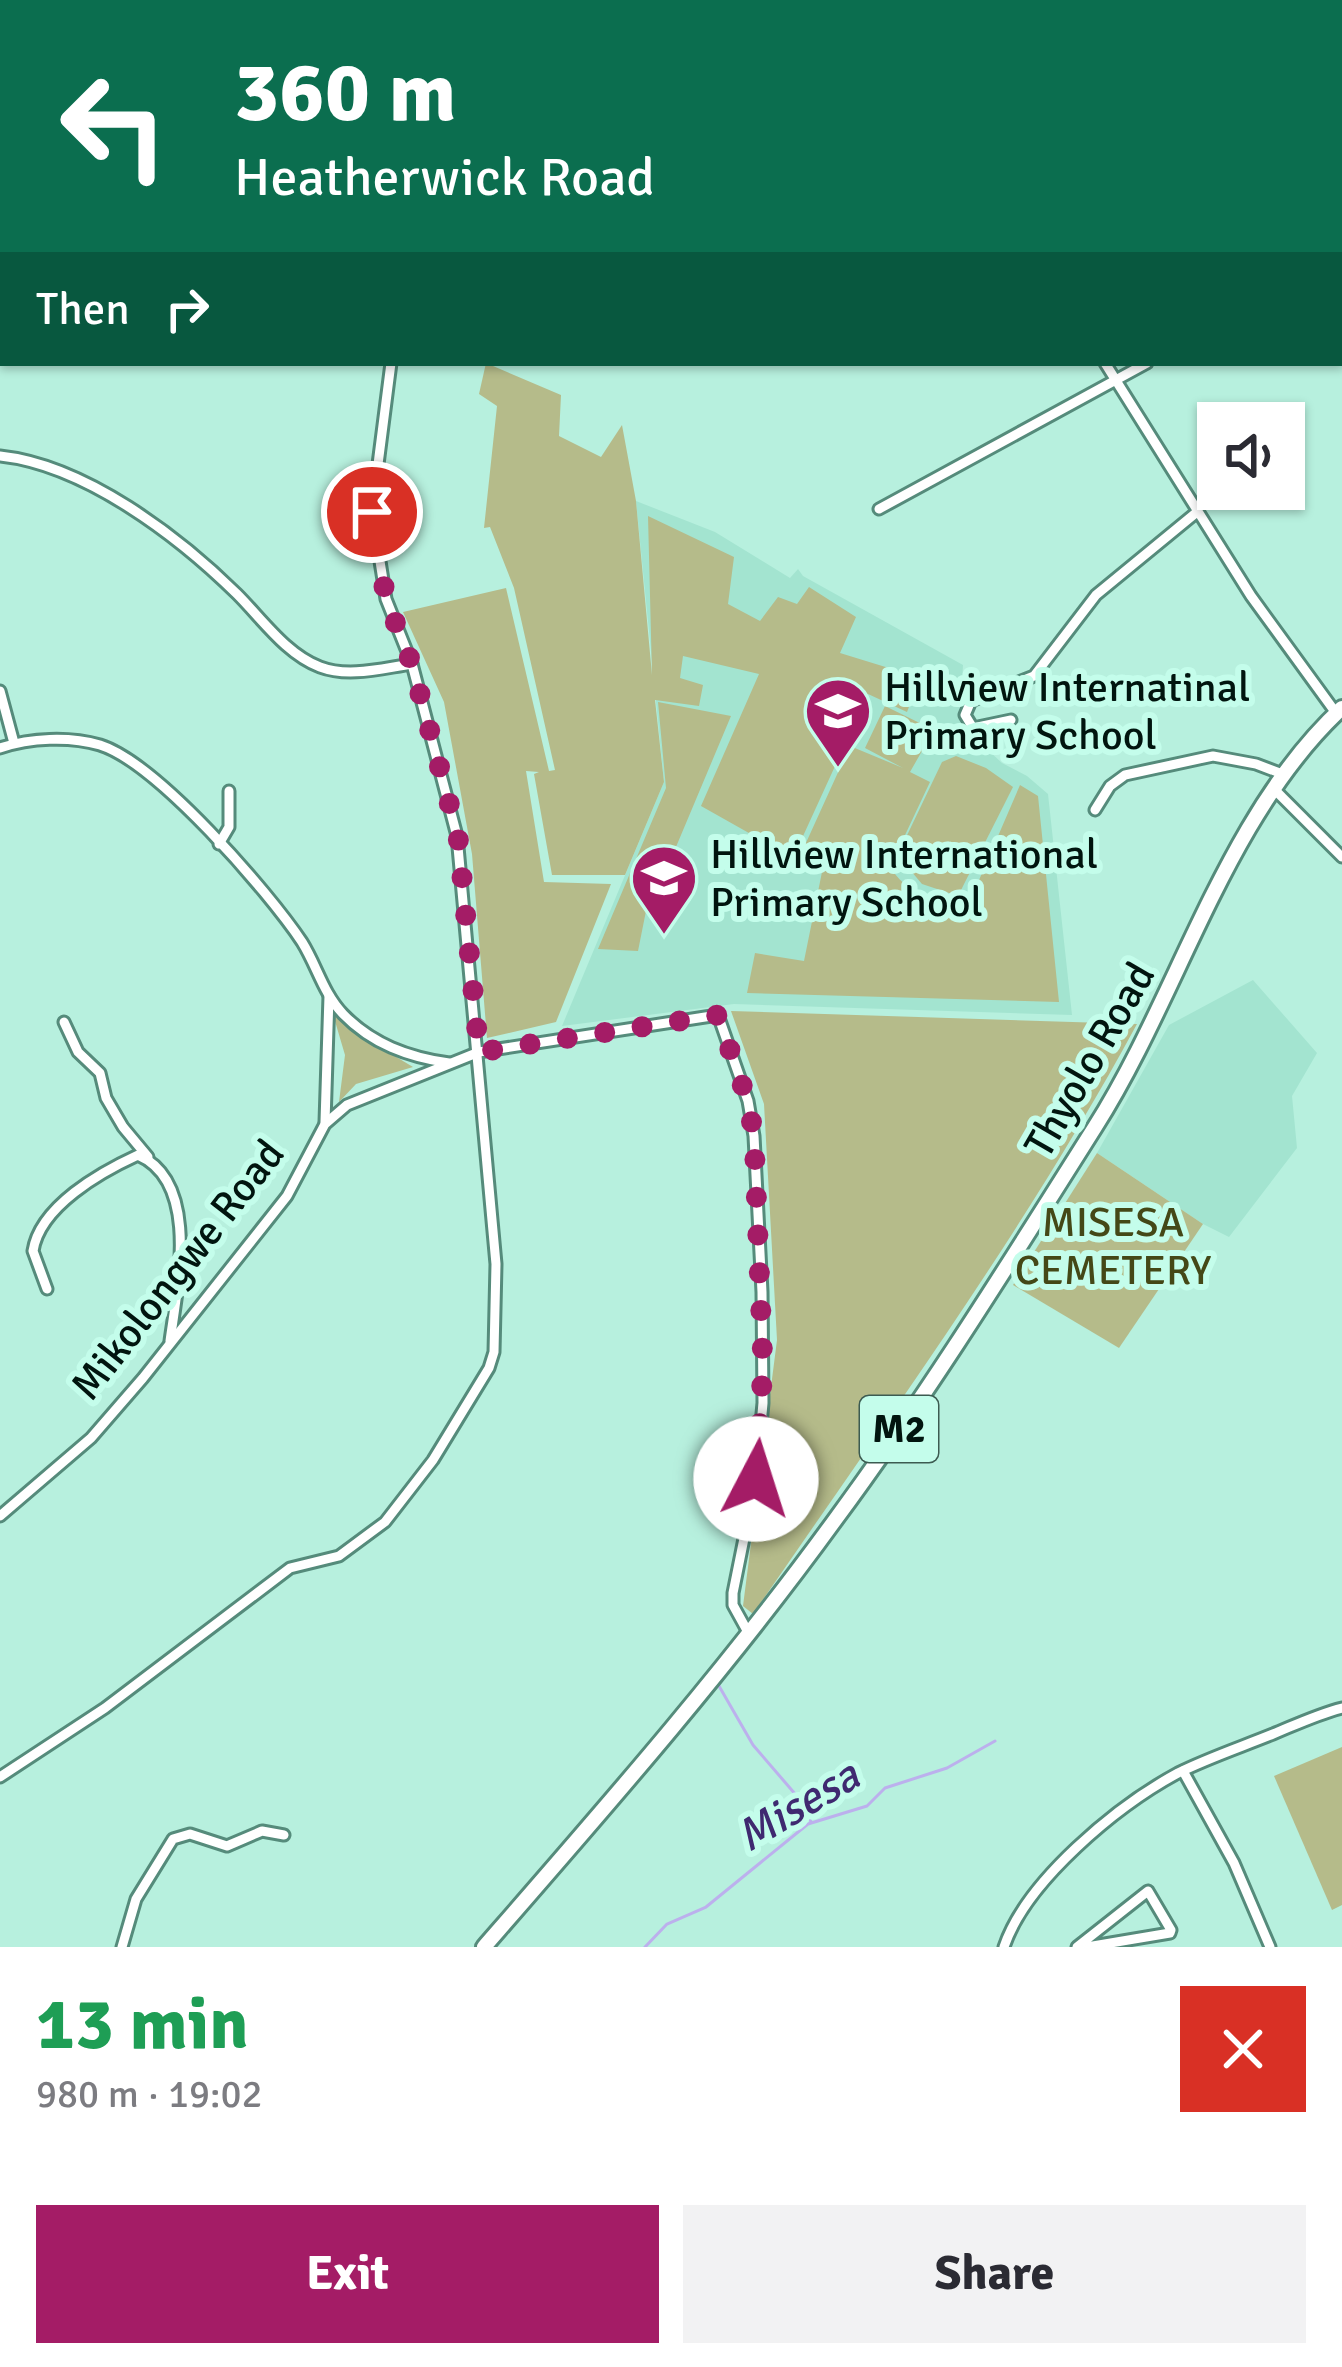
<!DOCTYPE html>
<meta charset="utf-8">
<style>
:root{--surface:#fff;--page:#f2f2f3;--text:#2b2b33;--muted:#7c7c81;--accent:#a41c66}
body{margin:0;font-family:Signika,sans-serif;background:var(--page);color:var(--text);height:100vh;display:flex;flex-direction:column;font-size:45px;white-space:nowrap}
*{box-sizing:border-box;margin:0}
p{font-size:39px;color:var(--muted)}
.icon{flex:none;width:66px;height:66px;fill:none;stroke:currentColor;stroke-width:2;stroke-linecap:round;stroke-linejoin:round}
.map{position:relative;height:1947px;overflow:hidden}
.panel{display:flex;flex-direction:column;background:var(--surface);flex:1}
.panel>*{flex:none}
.guide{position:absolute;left:0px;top:0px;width:1344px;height:366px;box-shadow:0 3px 9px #0004;background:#0b6e4f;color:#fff;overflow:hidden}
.tools{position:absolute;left:1197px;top:402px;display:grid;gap:24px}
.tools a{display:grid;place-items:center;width:108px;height:108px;border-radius:0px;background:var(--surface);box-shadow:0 3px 9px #0004;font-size:60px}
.pin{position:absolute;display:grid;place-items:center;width:102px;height:102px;color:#fff;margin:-51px;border:6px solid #fff;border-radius:50%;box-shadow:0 3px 12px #0007}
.me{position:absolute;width:132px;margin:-66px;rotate:5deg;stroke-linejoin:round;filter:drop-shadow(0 0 9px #0008)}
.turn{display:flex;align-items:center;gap:42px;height:252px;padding:0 36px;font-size:54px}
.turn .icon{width:156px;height:156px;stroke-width:2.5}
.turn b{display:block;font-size:84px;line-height:102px}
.then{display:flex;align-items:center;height:114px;padding:0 36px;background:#0003;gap:24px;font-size:45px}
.round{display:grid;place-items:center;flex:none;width:126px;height:126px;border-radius:0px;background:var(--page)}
.summary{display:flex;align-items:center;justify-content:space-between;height:204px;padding:0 36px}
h1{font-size:72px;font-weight:700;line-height:90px;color:#1e9e55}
.cta{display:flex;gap:24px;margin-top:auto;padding:24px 36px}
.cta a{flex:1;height:138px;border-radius:0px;background:var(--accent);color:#fff;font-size:48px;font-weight:700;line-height:138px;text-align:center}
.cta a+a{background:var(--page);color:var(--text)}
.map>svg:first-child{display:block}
.built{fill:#a3e4d0}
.green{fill:#b5bb8a}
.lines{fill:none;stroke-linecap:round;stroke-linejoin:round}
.stream{stroke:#bcb0ed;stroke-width:3}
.minor-casing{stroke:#558b7b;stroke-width:15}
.highway-casing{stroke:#558b7b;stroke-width:20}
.minor{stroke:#fff;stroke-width:9}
.highway{stroke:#fff;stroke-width:14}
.route{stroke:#a41c66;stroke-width:21;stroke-dasharray:0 37.8}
.labels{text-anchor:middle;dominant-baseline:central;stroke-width:12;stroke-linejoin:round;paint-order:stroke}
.shield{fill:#c4fdeb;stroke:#3c5b51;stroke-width:3}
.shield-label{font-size:39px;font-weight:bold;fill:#01150f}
.poi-label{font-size:42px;fill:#01150f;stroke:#c4fdeb;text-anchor:start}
.street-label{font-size:42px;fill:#01150f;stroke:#c4fdeb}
.park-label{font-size:42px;fill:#444817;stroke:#c4fdeb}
.water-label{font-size:45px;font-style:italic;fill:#3f2970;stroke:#c4fdeb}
</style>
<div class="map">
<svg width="1342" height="1947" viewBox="0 0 1342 1947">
<rect width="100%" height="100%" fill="#b7f0de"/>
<!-- built -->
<g class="built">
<path d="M636,501l79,31 75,46 8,-9 5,7 160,89 -3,50 13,21 29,27 25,13 21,18 24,221 -338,-11 -172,22 102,-244z"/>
<path d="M1253,980l64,73 -25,43 5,52 -68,89 -26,-13 -106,-71 72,-128z"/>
</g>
<!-- green -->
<g class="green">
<path d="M486,363l75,32 -2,41 42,21 21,-32 14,76 16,174 -4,-159 86,41 -6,47 32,17 18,-24 19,7 12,-17 47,30 -16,36 52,16 25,17 -10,26 -39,-18 -75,164 -92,-52 58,-132 -76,-18 -3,22 23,7 -4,21 -44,-6 9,82 -39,93h-73l-18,-101 5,-2 -13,-1 18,111 67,2 -55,138 -69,16 -15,-184 -28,-152 -41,-90 103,-24 43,183 6,-1 -41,-182 -24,-61 -6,1 13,-122 -18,-12z"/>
<path d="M658,702l73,14 -63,150 18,5 -10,36 -28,-6 -10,50 -40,-2 68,-161z"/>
<path d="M885,706l49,24 -24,42 20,10 -40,85c16,25 37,31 64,40l19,-13 47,-109 18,11 21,206 -312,-9 8,-40 49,8 18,-89 -22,-16 50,-110 53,22 -38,-20z"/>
<path d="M956,756l30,12 27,19 -55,109 -36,-12 -22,-26v-8l42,-88z"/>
<path d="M332,1011l21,20 60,36 -57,17 -17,18 6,-47z"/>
<path d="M731,1011l406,13c-112,207 -251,396 -384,590l-10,-8 34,-266 -13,-236z"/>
<path d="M1097,1153l106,71 -84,124 -106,-63z"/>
<path d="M1342,1747v158l-10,5 -58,-134z"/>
</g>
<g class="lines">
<!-- stream -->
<g class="stream">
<path d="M719,1686l34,59 49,57 9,20"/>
<path d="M645,1947l22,-23 39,-17 102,-83 59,-18 18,-18 62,-20 48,-27"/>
</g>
<!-- minor casing -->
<g class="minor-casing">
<g id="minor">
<path d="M484,0l3,3"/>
<path d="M911,0l2,3"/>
<path d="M1074,3l1,-3"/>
<path d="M1341,261h1"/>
<path d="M1105,363l146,233 85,117"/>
<path d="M0,456c85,9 178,80 237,138 25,25 49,60 83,73 29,11 63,1 92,-3"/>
<path d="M879,509l268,-146"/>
<path d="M0,691l14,52"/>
<path d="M1011,720l-38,8 -8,-13 6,-14 63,-25 62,-81 101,-83"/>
<path d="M0,748c30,-10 69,-12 100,-3 57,18 168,146 202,197 15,24 21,51 41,72 29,30 65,43 106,49"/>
<path d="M1274,789l68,68"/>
<path d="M1095,810l15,-24 15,-11 88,-19 43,8 29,11"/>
<path d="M219,844l10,-17v-36"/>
<path d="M64,1022l14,30 22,21 6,25 17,29 25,30"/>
<path d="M325,1122l4,-126"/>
<path d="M47,1289l-14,-38c7,-45 68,-79 105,-96 63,27 39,134 32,186"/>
<path d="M0,1516l91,-78 52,-60 144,-182 38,-72 22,-19 132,-53 239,-37 30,86 6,35 8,156 1,111 -7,76 -23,114v12l16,29"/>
<path d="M1183,1771l51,92 36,84"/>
<path d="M0,1777l105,-69 185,-140 49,-12 46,-34 48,-62 56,-92 5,-16 2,-88 -39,-428 -45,-172 -26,-65 -14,-88 19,-148"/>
<path d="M122,1947l14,-48 37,-60 17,-5 37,12 35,-15 22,4"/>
<path d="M1004,1947c22,-66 113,-141 174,-174 30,-15 63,-26 95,-39 22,-9 45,-20 69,-26"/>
<path d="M1077,1947l71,-56 23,39 -1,3 -83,14"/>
</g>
</g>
<!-- highway casing -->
<g class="highway-casing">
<path id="highway" d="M484,1947c121,-139 243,-278 351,-427 93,-126 176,-260 260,-393 84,-132 130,-311 247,-419"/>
</g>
<!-- minor -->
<use href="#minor" class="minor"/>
<!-- highway -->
<use href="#highway" class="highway"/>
</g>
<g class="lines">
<!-- route -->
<path class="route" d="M372,512l14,87 26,65 46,172 21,216 239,-37 30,87 6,34 9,230 -7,113"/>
</g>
<!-- icons -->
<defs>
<g id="school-pin" transform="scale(3.45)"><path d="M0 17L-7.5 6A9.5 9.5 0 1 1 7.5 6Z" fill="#a41c66" stroke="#c4fdeb"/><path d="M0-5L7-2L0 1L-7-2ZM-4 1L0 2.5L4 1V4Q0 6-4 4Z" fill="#fff"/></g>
</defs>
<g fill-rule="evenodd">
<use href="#school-pin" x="838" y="711"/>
<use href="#school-pin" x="664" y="878"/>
</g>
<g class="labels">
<!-- shield labels -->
<rect class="shield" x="860" y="1396" width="78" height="66" rx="9"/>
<g class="shield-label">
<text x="899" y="1429">M2</text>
</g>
<!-- poi labels -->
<g class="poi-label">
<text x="884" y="687">Hillview Internatinal<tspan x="884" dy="48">Primary School</tspan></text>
<text x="710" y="854">Hillview International<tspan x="710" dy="48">Primary School</tspan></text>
</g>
<!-- street labels -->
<g class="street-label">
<text transform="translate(1090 1060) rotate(-60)">Thyolo Road</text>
<text transform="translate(178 1270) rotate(-52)">Mikolongwe Road</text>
</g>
<!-- park labels -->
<g class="park-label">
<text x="1113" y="1222">MISESA<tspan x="1113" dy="48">CEMETERY</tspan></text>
</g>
<!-- water labels -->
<g class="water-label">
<text transform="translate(798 1806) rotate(-31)">Misesa</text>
</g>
</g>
</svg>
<div class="tools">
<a><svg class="icon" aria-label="sound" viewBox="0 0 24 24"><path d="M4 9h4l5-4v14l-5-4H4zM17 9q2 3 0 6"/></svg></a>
</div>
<div class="pin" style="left:372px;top:512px;background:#d93025"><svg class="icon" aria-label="arrive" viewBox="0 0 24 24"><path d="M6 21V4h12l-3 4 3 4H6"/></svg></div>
<svg class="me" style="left:756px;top:1479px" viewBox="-20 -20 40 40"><circle r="19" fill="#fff"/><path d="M0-13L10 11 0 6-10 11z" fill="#a41c66"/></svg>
<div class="guide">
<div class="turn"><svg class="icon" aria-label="left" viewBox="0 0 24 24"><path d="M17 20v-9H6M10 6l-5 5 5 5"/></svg><div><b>360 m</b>Heatherwick Road</div></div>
<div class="then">Then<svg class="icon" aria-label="right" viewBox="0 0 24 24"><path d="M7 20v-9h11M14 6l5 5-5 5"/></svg></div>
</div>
</div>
<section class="panel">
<div class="summary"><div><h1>13 min</h1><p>980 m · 19:02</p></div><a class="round" style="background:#d93025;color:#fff"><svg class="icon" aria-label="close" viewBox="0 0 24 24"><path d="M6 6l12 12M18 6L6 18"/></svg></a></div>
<div class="cta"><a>Exit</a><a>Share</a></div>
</section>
